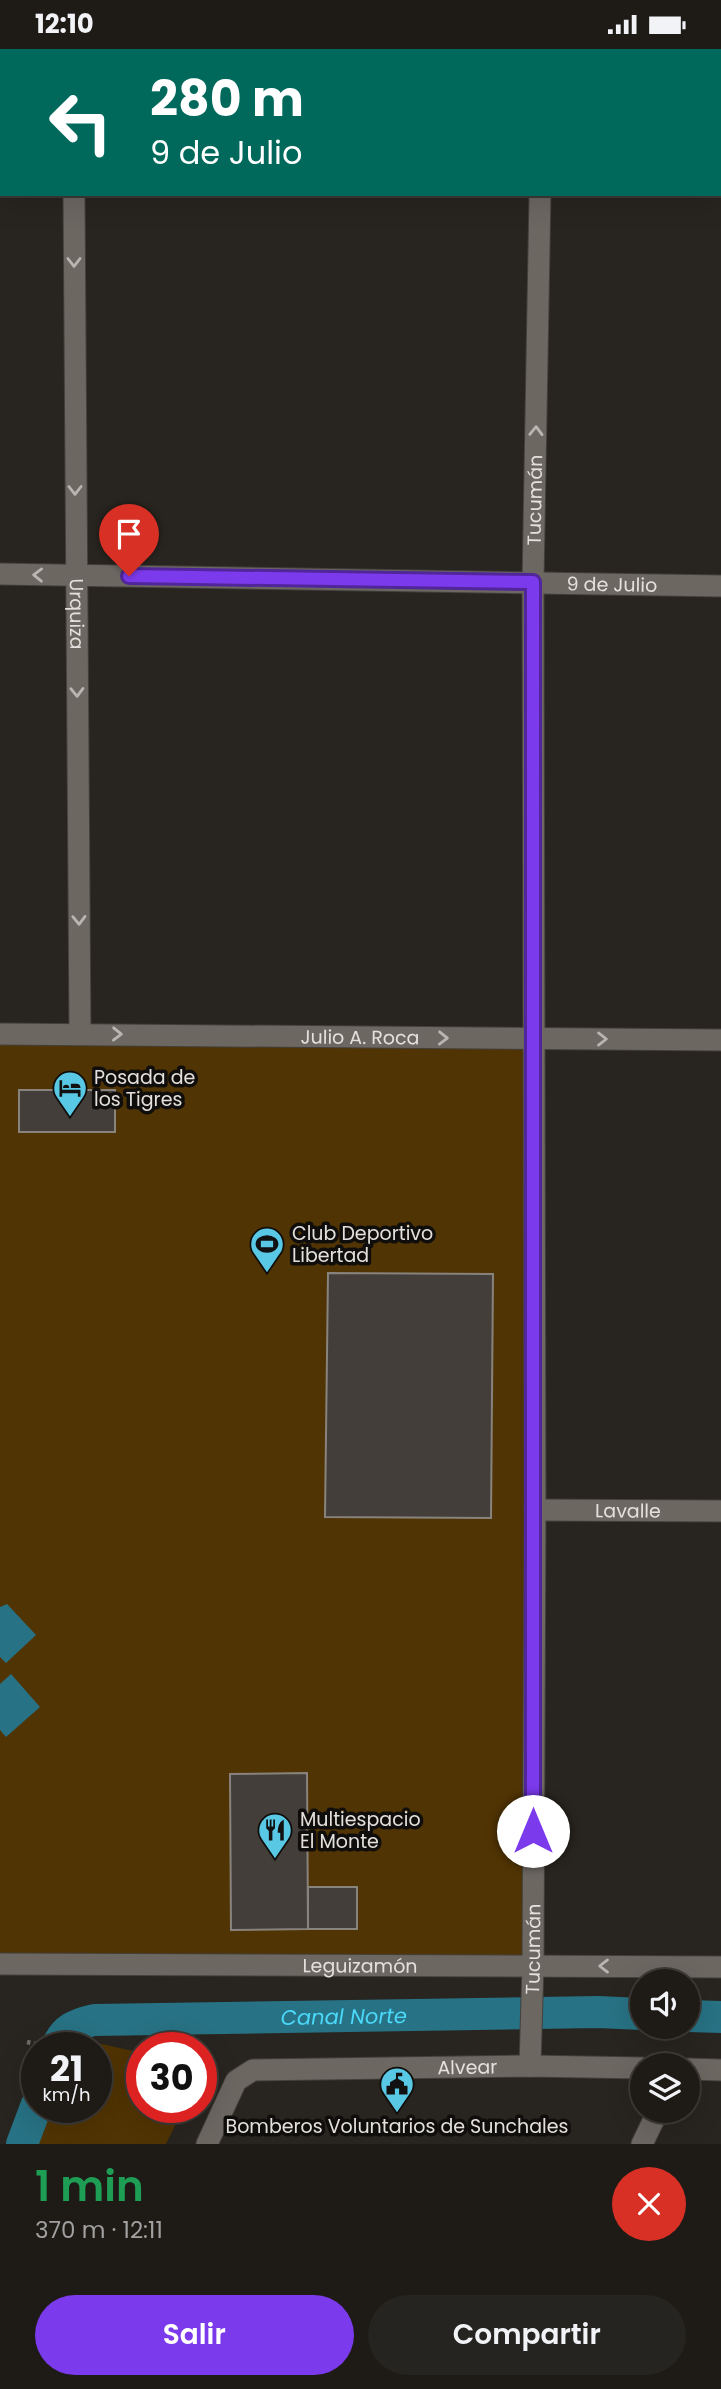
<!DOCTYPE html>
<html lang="es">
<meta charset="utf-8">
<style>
:root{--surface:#1e1b17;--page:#262420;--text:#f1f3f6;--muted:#a1a1a1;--line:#3c3936;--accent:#7c3aed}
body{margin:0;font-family:Poppins,sans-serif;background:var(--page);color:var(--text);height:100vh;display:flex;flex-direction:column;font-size:26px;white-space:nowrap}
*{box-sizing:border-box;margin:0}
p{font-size:23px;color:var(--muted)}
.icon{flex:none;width:38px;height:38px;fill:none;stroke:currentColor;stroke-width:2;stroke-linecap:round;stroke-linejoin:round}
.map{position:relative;height:2095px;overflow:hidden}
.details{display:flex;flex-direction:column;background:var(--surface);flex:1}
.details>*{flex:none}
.guide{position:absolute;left:0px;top:0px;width:721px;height:147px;box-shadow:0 7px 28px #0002,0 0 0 2px var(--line);background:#00695c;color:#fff;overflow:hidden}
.tools{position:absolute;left:630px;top:1920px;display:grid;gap:14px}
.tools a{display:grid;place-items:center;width:70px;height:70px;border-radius:50%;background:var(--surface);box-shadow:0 7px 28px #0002,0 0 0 2px var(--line);font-size:35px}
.speed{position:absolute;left:21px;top:1983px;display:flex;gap:14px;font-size:35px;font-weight:700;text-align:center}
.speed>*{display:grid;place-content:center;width:91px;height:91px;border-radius:50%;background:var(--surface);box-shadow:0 7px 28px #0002,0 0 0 2px var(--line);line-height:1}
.speed small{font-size:18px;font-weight:400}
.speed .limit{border:10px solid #d22;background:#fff;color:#111}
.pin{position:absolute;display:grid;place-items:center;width:60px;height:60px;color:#fff;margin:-72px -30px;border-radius:50% 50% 50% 0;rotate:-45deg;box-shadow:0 0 7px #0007}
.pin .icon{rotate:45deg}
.me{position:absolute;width:77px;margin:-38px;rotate:0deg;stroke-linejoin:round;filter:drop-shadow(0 0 5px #0008)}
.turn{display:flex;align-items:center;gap:24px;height:147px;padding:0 35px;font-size:32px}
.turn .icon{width:91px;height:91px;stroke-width:2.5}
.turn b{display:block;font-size:49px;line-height:60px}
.round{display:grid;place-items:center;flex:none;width:74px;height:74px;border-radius:37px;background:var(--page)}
.headline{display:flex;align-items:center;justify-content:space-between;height:119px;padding:0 35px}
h1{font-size:42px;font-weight:600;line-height:52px;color:#1e9e55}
.button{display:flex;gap:14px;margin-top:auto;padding:14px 35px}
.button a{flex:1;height:80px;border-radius:42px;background:var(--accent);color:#fff;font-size:28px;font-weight:600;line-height:80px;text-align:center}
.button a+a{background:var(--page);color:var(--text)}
.status{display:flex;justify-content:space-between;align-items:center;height:49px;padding:0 35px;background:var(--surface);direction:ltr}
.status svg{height:19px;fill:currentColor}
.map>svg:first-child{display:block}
.green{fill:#513403}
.water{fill:#277284}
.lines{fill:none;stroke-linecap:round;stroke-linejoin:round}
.canal{stroke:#277284;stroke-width:32}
.building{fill:#433e39;stroke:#88837d;stroke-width:2}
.minor-casing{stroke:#43403c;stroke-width:23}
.path{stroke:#6f6c67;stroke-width:4.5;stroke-dasharray:3.5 3.5;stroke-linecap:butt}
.minor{stroke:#6c6761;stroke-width:21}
.oneway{stroke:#b9b6b2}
.route-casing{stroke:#51269a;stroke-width:18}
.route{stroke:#7c3aed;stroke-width:12}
.labels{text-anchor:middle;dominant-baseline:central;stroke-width:7;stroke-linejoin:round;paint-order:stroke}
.street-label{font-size:19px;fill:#e3e0dd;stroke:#100e0c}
.poi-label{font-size:19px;fill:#e3e0dd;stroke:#100e0c;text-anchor:start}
.water-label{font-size:21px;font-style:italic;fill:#4bd8f9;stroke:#100e0c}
</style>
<div class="status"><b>12:10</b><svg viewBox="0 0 49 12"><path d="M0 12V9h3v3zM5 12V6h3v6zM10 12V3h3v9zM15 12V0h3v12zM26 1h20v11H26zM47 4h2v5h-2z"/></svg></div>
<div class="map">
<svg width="721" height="2095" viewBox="0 0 721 2095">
<rect width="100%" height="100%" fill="#28241f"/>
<!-- green -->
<g class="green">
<path d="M0,985l534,4 -1,927 -533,-1z"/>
<path d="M70,1988l72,16v54h42l-18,37h-135l14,-37h51v-60h-29z"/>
</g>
<!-- water -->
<g class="water">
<path d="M7,1555l29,31 -30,28 -6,-6v-50z"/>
<path d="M11,1625l29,33 -34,30 -6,-7v-46z"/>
</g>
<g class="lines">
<!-- canal -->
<g class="canal">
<path d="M688,1967l33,1"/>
<path id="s1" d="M57,1998c7,-18 19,-23 37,-27l504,-8 44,2"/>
<path d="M22,2095l15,-40"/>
</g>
</g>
<!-- building -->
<g class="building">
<rect x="19" y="1041" width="96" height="42"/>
<path d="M328,1224l165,1 -2,244 -166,-1z"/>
<path d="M307,1724l1,156 -77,1 -1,-156z"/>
<rect x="308" y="1838" width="49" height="42"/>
</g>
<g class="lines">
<!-- minor casing -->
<g class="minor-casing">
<g id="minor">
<path d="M74,2v-2"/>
<path d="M542,2v-2"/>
<path d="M0,64h2"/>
<path d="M719,77h2"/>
<path id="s2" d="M74,145l6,840"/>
<path id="s3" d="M0,525l721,12"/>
<path id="s4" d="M0,985l721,6"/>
<path id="s5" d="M535,1461l186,1"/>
<path id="s6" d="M0,1915l721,3"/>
<path id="s7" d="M530,2017l3,-101 2,-455 -2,-928 7,-388"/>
<path d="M688,2020l33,1"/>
<path id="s8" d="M207,2095l29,-63 17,-11 277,-4 112,2"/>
<path d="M642,2095l16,-33"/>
</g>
</g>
<!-- path -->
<path class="path" d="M27,1993l22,5"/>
<!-- minor -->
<use href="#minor" class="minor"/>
</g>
<!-- one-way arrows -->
<defs><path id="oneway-chevron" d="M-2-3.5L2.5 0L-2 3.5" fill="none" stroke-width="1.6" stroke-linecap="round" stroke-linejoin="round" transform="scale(1.75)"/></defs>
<g class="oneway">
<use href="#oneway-chevron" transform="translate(74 213) rotate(90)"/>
<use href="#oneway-chevron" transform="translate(536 382) rotate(-89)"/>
<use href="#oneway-chevron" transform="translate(75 441) rotate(90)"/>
<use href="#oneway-chevron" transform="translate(38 526) rotate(-179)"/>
<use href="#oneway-chevron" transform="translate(77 643) rotate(89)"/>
<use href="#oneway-chevron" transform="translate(79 871) rotate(89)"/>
<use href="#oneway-chevron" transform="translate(117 985) rotate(1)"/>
<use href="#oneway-chevron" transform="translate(443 989) rotate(1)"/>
<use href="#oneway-chevron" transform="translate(602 990)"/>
<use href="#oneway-chevron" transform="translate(604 1917) rotate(-180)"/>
</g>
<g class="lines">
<!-- route casing -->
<g class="route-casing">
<path id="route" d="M129,527l404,6v1249"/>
</g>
<!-- route -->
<use href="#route" class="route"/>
</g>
<!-- icons -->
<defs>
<g id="hotel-pin" transform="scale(1.75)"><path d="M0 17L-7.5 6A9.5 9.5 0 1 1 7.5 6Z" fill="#59c8e4" stroke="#100e0c"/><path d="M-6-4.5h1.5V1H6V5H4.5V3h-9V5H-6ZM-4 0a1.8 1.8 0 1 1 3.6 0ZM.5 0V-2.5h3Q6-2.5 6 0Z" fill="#111"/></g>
<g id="stadium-pin" transform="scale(1.75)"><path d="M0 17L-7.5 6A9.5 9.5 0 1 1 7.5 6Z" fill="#59c8e4" stroke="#100e0c"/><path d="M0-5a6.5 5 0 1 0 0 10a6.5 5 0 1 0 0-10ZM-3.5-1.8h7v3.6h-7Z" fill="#111"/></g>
<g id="restaurant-pin" transform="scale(1.75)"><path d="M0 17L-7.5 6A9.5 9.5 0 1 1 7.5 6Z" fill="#59c8e4" stroke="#100e0c"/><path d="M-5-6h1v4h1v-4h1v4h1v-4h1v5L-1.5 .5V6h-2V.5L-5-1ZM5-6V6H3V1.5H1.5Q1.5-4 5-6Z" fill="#111"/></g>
<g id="civic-pin" transform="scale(1.75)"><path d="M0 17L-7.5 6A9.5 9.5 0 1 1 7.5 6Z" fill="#59c8e4" stroke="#100e0c"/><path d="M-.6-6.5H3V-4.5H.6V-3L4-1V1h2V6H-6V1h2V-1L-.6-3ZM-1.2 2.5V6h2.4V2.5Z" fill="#111"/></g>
</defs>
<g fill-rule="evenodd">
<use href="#hotel-pin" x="70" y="1039"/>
<use href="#stadium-pin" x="267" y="1195"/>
<use href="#restaurant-pin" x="275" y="1781"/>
<use href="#civic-pin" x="397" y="2035"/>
</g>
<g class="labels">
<!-- street labels -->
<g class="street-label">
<text stroke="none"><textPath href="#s7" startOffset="1566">Tucumán</textPath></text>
<text stroke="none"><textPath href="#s3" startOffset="612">9 de Julio</textPath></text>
<text stroke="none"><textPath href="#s2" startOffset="420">Urquiza</textPath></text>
<text stroke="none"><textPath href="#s4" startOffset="360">Julio A. Roca</textPath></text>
<text stroke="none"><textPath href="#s5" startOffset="93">Lavalle</textPath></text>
<text stroke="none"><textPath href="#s7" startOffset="117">Tucumán</textPath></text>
<text stroke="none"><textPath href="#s6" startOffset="360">Leguizamón</textPath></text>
<text stroke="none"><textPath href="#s8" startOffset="304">Alvear</textPath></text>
</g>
<!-- poi labels -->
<g class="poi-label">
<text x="94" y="1028">Posada de<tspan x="94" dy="22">los Tigres</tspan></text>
<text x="292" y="1184">Club Deportivo<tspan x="292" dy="22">Libertad</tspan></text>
<text x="300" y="1770">Multiespacio<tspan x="300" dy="22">El Monte</tspan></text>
<text x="397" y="2077" text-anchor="middle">Bomberos Voluntarios de Sunchales</text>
</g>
<!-- water labels -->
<g class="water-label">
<text stroke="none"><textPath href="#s1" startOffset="298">Canal Norte</textPath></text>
</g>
</g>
</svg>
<div class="tools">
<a><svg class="icon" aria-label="sound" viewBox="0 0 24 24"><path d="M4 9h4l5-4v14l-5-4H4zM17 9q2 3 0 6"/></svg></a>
<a><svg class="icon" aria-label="layers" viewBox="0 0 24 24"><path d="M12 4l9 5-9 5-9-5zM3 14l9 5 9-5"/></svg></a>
</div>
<div class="speed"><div>21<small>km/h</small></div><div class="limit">30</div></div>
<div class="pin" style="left:129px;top:527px;background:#d93025"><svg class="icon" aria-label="arrive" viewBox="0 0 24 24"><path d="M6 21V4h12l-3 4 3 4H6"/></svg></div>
<svg class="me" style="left:533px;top:1782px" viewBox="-20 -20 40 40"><circle r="19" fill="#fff"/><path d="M0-13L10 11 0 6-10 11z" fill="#7c3aed"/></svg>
<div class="guide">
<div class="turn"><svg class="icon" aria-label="left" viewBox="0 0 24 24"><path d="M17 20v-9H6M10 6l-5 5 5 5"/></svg><div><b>280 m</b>9 de Julio</div></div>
</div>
</div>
<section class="details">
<div class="headline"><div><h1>1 min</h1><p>370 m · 12:11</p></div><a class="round" style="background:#d93025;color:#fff"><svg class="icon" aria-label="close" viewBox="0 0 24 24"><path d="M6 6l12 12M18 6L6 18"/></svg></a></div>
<div class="button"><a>Salir</a><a>Compartir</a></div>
</section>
